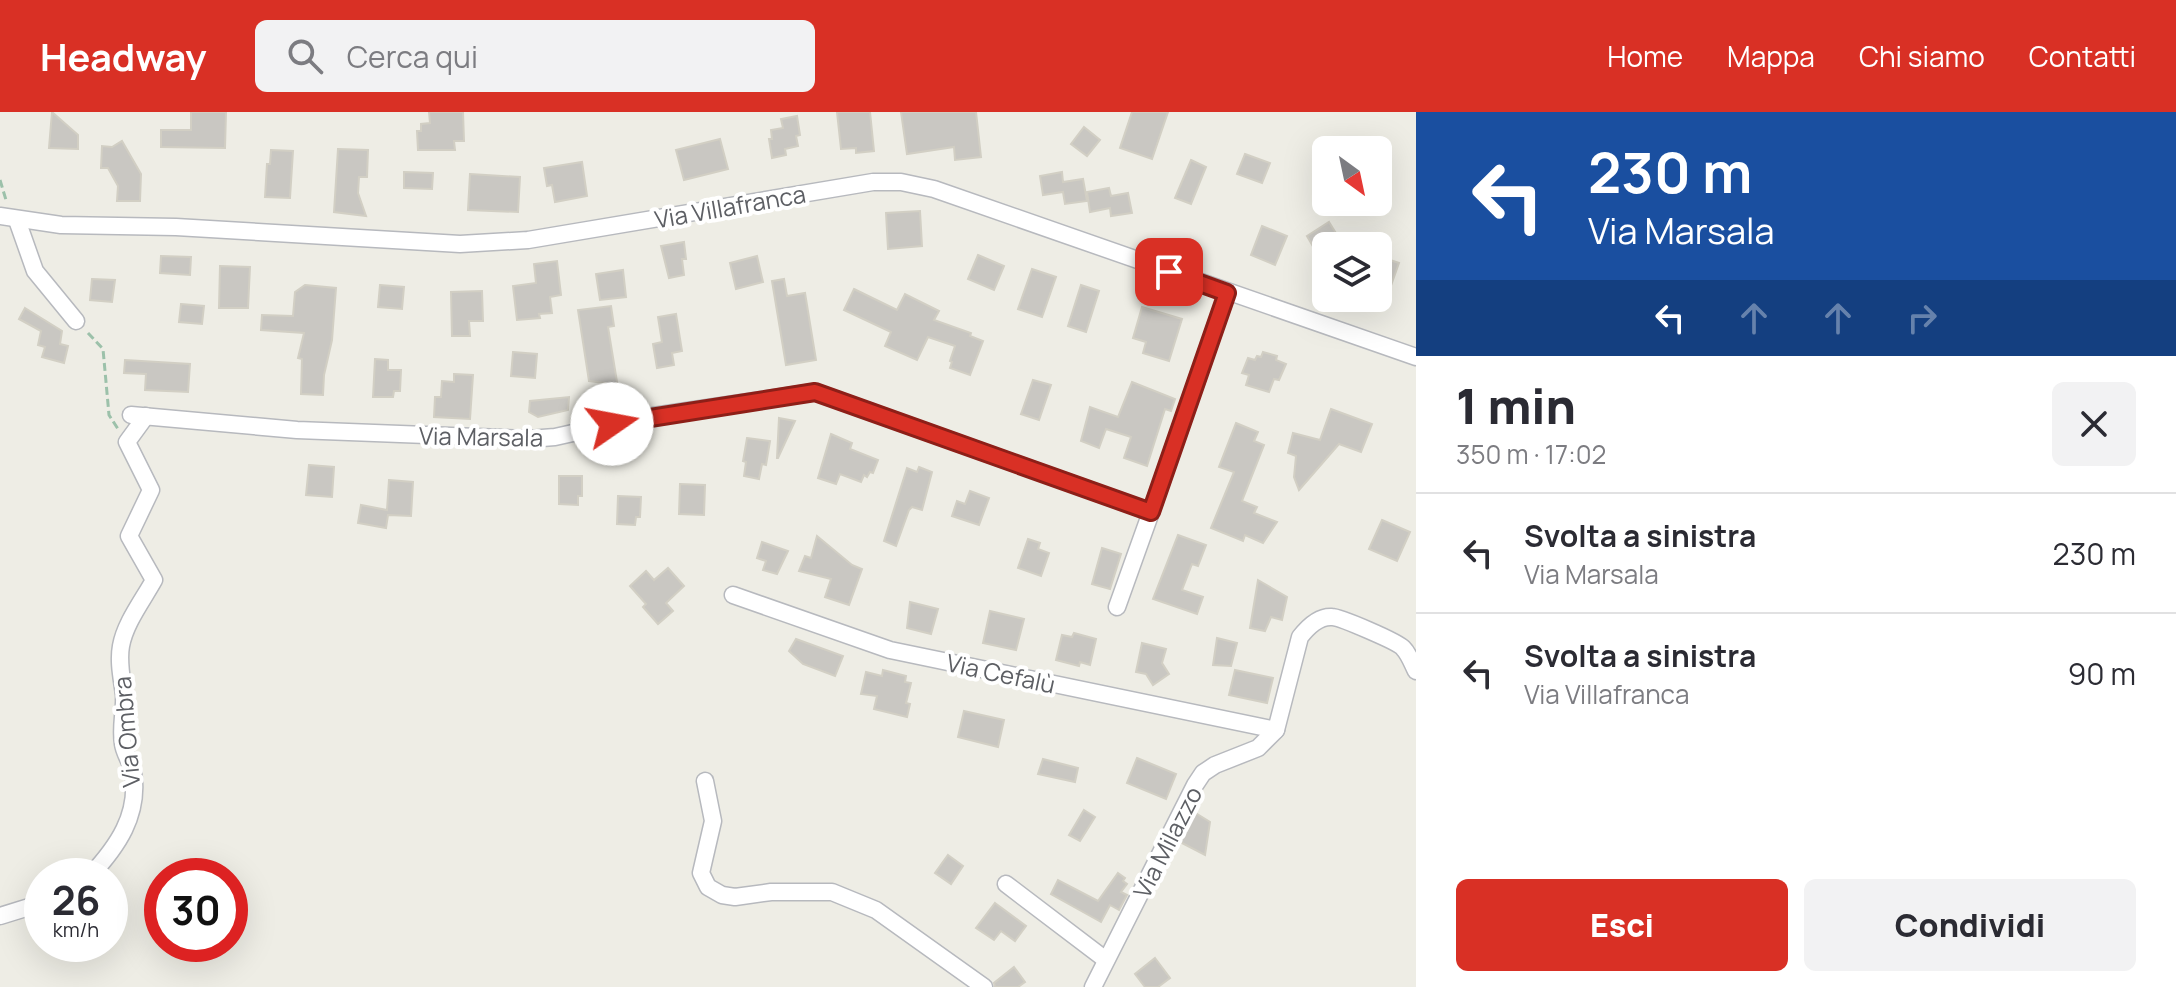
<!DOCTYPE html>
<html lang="it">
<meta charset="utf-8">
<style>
:root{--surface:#fff;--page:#f2f2f3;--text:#2b2b33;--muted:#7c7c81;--line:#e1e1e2;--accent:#d93025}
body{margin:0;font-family:Manrope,sans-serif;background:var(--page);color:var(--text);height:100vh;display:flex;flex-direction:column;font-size:30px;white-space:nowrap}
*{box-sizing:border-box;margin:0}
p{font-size:26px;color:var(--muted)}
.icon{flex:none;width:44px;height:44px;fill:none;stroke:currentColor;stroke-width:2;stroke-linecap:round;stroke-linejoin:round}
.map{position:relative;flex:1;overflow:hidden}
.sheet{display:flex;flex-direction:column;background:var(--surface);width:760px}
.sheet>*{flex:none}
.guide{background:#1a4fa0;color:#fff;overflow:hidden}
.needle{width:52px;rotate:147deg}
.tools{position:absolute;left:1312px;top:24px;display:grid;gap:16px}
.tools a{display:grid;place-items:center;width:80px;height:80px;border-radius:12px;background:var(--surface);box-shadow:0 8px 32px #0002;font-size:40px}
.speed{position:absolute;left:24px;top:746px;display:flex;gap:16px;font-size:40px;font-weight:700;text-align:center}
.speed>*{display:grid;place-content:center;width:104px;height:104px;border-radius:50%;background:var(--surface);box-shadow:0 8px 32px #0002;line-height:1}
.speed small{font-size:20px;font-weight:400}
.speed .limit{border:12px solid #d22;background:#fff;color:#111}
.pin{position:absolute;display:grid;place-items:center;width:68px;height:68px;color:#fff;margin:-34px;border-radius:16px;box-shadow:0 4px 12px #0006}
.me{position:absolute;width:88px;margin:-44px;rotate:78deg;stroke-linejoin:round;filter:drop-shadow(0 0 6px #0008)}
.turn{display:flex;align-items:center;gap:28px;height:168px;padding:0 40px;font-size:36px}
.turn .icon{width:104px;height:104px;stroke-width:2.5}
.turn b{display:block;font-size:56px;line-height:68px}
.lanes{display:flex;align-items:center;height:76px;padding:0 40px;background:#0003;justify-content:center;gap:40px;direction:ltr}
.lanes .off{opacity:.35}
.round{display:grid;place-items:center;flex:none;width:84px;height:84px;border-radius:12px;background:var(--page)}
.summary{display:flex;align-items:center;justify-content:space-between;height:136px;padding:0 40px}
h1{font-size:48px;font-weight:800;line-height:60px}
.cta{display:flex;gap:16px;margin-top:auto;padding:16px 40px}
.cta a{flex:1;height:92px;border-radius:12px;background:var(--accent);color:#fff;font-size:32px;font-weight:800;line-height:92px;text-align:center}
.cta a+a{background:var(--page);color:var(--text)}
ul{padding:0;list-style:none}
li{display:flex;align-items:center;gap:24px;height:120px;padding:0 40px;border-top:2px solid var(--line)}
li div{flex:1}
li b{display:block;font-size:30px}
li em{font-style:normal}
header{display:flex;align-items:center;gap:48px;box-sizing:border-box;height:112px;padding:0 40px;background:var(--accent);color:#fff}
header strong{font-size:38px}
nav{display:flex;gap:44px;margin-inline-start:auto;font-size:28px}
.search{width:560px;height:72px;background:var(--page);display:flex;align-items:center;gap:20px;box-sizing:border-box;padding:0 28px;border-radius:12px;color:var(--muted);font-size:30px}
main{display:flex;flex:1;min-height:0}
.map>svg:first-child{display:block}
.building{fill:#c9c7c2;stroke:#d2cfc4;stroke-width:2}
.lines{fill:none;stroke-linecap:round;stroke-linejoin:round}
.street-casing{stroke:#b7b9be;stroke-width:19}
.path{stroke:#9cc1aa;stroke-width:3;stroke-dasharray:8 4;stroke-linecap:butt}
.street{stroke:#fff;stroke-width:16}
.route-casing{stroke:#8d1f18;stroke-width:20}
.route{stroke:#d93025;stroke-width:14}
.labels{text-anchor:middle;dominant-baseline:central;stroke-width:8;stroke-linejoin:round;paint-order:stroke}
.street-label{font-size:24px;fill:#5d5f64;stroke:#fff}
</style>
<header>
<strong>Headway</strong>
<div class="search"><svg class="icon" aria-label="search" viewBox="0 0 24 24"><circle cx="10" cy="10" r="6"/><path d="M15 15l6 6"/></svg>Cerca qui</div>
<nav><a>Home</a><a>Mappa</a><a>Chi siamo</a><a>Contatti</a></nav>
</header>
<main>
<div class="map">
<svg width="1416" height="875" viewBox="0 0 1416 875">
<rect width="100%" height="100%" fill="#eeede5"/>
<!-- building -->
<g class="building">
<path d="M52,0l26,23v14l-29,-1z"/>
<path d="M191,0h35l-1,36 -64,-1v-17h30z"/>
<path d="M429,0h34l1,29h-10l1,9h-37l-1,-19h4v-7l9,-1z"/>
<path d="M837,0h33l4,39 -18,2v-5l-15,1z"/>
<path d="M901,0h75l5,45 -26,3 -1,-13 -47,7z"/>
<path d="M1132,0h36l-16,47 -32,-11z"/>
<path d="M797,4l3,19 -4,1 2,10 -13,3 1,6 -14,3 -3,-19h3l-1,-9 12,-2 -2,-9z"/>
<path d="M1084,15l16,13 -13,16 -16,-12z"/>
<path d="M720,27l8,30 -44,11 -8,-30z"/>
<path d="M122,29l19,33 -1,27h-23l1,-15 -10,-18h-7l1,-22 10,1z"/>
<path d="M338,37l30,1 -1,27h-8l-1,16 8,23 -32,-4z"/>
<path d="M271,38l22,1 -3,47 -25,-1 2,-33h3z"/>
<path d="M1245,42l25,9 -8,20 -25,-9z"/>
<path d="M1191,48l15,7 -15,37 -16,-6z"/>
<path d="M582,50l5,34 -32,6 -3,-17 -5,1 -3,-18z"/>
<path d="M404,60l29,1 -1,16 -28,-1z"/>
<path d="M1062,60l1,10 20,-3 4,22 -22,3 -2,-12 -20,3 -3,-19z"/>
<path d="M470,62l50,3 -2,35 -50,-2z"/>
<path d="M1109,76l2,8 17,-3 4,20 -21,3 -1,-8 -20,4 -3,-20z"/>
<path d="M920,99l2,35 -34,3 -2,-36z"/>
<path d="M1329,110l15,24h-18v23l-19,-33z"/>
<path d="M1262,114l25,10 -12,29 -24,-10z"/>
<path d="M684,130l2,17h-4l2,16 -15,3 -8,-32z"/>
<path d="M978,143l26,11 -10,24 -26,-11z"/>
<path d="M161,144l30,1 -1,18 -30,-2z"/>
<path d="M757,144l6,26 -27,7 -6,-26z"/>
<path d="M1378,144l21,7 -11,31 -10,-4z"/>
<path d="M557,149l4,34 -11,2 2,16 -13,1 1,4 -23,2 -4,-34 23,-3 -2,-19z"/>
<path d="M220,154l30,1 -2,41h-29z"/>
<path d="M1032,157l24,8 -14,40 -24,-8z"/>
<path d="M623,158l3,27 -26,3 -4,-26z"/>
<path d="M92,167l23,1 -3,22 -22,-2z"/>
<path d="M784,167l3,17 18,-3 11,67 -30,5 -14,-84z"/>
<path d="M305,173l31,3 -4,52 -8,35 -1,20 -22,-1 1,-35 -4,-1 6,-25 -43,-3 1,-15 31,1 2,-24z"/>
<path d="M380,173l24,2 -2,22 -24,-2z"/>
<path d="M1081,173l18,6 -13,41 -18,-6z"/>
<path d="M854,177l43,21 8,-16 34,17 -5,9 37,13 -1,3 13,5 -13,34 -20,-7 2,-6 -2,-1 5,-15 -27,-9 -11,23 -32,-14 6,-14 -47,-22z"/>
<path d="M482,179l1,30h-14l1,15h-18l-1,-44z"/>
<path d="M181,192l23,2 -2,18 -23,-2z"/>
<path d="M611,194l3,20 -6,1 10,61 -13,2v-7l-16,-2 -11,-71z"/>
<path d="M1142,195l40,12 -13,42 -26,-8 3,-11 -13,-4z"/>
<path d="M25,196l37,23 -2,13 8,2 -4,17 -22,-6 3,-10 -7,-2 3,-14 -22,-12z"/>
<path d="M676,202l6,37 -10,2 2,12 -17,3 -4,-24 9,-2 -4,-25z"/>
<path d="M513,240l24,2 -2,24 -24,-2z"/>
<path d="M1263,240l14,4 -1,4 10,4 -7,16 -5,-1 -5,13 -23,-7 3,-10 -7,-2 6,-15 7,2 2,-4 4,1z"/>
<path d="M375,247l13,1v10h13l-1,21h-6l-1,6h-20z"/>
<path d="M125,248l65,4 -2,28 -43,-2 1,-16 -22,-1z"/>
<path d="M454,262l19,1 -3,44 -36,-2 1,-20h6l1,-16 12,1z"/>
<path d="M1033,268l18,5 -12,35 -18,-6z"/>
<path d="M1132,270l43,17 -4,12 -6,-2 -18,57 -23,-8 7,-21 -25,-8 -7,19 -18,-7 9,-34 28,10z"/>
<path d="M569,285l-1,13 -30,7 -9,-5 1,-11z"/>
<path d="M1331,297l41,15 -11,28 -22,-8 -40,46 -5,-13 2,-21 -8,-3 5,-20 27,7z"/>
<path d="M779,306l16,3 -17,37h-1z"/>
<path d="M1236,311l22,9 -4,9 10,4 -22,56 15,6 -3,6 23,9 -14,21 -18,-8 -2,6 -32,-13 23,-56 -15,-5z"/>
<path d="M831,322l21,9 -2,6 28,11 -5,13 -3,-1 -3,5 -3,-2 -3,7 -21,-8 -4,10 -18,-6z"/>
<path d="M747,326l23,3 -4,24 -4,-1 -3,15 -15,-3 2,-14 -3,-1z"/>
<path d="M309,353l25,2 -2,30 -26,-2z"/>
<path d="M919,355l13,5 -10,38 -10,-3 -3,3 -13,36 -12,-5 23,-73 10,4z"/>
<path d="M559,364h23v20h-4v9l-19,-1z"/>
<path d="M389,368l24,2 -2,34 -23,-1 -2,13 -28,-5 3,-18 26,5z"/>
<path d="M680,372l25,1 -1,30 -25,-1z"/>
<path d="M970,379l19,7 -10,27 -27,-9 5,-15 8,3z"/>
<path d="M618,384l23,1 -1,20h-4l-1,8 -18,-1z"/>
<path d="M1382,408l28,12 -13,29 -28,-12z"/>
<path d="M1178,423l28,10 -8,21 -6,-2 -10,26 21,7 -6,17 -44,-15z"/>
<path d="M817,424l35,29 10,4 -13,36 -24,-8 6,-18 -32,-8 6,-15 6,2z"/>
<path d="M1028,427l12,4 -2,6 11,4 -8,23 -23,-8z"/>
<path d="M762,430l26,9 -11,23 -14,-4 3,-9 -9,-3z"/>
<path d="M1102,436l19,6 -11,35 -18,-5z"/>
<path d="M668,456l16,18 -18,17 7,8 -15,13 -15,-17 3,-3 -16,-18 16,-15 8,9z"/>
<path d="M1258,468l29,17 -5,23 -11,-3 -6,14 -15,-3z"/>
<path d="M910,490l28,7 -7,25 -24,-6z"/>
<path d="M990,499l34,8 -8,31 -33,-7z"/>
<path d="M1074,521l22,6 -6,26 -10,-3 -1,4 -23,-6 6,-25 10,2z"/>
<path d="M1217,526l20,5 -6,23 -18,-1z"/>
<path d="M796,527l47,17 -8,20 -32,-12 -14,-13z"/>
<path d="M1142,531l24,6 -4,14 7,11 -16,11 -7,-11 -10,-2z"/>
<path d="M883,558l23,6 -1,6 6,1 -5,20 4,1 -3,13 -33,-8 3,-13 -16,-2 5,-22 16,4z"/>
<path d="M1235,558l38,8 -6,25 -38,-8z"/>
<path d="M964,599l40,9 -6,27 -40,-10z"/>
<path d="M1137,646l39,16 -10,25 -39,-16z"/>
<path d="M1043,647l35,9 -3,14 -37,-8z"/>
<path d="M1084,698l11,7 -15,24 -11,-6z"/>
<path d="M1194,700l16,10 -5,33 -25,-13z"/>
<path d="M948,743l15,11 -12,18 -16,-11z"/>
<path d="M1118,761l7,5 -2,3 4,3 -6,8 6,3 -8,15 -9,-5 -9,17 -50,-28 7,-14 40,21z"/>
<path d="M995,791l31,23 -11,15 -14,-10 -7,9 -18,-12z"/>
<path d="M1155,846l15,20 -12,9h-13l-10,-13z"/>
<path d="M1014,855l11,15 -7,5h-23l-1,-4z"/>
</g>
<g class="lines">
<!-- street casing -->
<g class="street-casing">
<g id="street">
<path d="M0,104l61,9 115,2 284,17 68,-4 345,-58h28l33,7 482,168"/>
<path d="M17,108l18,51 41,50"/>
<path d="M131,303l166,15 232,9 26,-2 85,-19 175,-26 336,120 76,-219"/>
<path d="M733,483l157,55 386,80"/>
<path d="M1117,495l34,-95"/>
<path d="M705,669l8,40 -12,52 7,14 14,8 13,2 36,-5h61l44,18 108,77"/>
<path d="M90,764c27,-29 50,-61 43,-104 -2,-10 -9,-19 -10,-28 -3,-17 2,-33 1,-49 -2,-16 -6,-33 -3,-49 4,-23 22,-46 33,-66l-25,-44 22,-46 -24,-48 19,-26"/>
<path d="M1006,772l100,76"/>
<path d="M0,804l42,-13"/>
<path d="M1093,875l102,-202 8,-12 12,-8 43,-17 18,-18 24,-93c7,-9 18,-21 32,-20 8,0 66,25 71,31 6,6 9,15 13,23"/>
</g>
</g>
<!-- path -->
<g class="path">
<path d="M0,68l6,20"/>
<path d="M88,221l15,16 6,66 9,14"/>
</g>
<!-- street -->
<use href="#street" class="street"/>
</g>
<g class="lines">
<!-- route casing -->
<g class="route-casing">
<path id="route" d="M612,312l203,-32 336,120 76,-219 -58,-21"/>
</g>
<!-- route -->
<use href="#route" class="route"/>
</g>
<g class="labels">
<!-- street labels -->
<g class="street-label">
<text transform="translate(730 94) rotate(-10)">Via Villafranca</text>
<text transform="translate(481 324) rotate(1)">Via Marsala</text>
<text transform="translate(1001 561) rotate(12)">Via Cefalù</text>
<text transform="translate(126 620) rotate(-95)">Via Ombra</text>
<text transform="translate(1167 730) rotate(-63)">Via Milazzo</text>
</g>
</g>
</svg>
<div class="tools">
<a><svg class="needle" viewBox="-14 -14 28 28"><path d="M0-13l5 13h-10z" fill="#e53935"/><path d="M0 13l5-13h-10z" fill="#7c7c81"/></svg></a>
<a><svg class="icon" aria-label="layers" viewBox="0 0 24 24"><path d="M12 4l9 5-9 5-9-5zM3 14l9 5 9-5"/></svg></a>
</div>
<div class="speed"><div>26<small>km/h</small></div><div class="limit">30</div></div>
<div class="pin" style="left:1169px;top:160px;background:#d93025"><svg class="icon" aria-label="arrive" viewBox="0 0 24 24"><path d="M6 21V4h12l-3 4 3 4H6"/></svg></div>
<svg class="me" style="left:612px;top:312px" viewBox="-20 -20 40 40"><circle r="19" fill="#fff"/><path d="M0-13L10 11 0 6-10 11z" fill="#d93025"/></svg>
</div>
<section class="sheet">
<div class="guide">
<div class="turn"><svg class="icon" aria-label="left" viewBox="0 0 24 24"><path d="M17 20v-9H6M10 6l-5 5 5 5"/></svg><div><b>230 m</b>Via Marsala</div></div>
<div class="lanes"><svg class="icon" aria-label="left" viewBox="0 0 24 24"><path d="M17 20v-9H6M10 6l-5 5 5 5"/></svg><svg class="icon off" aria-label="ahead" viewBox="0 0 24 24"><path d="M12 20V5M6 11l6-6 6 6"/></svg><svg class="icon off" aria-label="ahead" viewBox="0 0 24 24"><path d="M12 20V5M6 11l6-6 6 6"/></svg><svg class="icon off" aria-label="right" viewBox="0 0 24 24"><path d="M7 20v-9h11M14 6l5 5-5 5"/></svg></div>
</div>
<div class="summary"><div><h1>1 min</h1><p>350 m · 17:02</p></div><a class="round"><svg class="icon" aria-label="close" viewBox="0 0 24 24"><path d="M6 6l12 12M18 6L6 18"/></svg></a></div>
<ul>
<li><svg class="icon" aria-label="left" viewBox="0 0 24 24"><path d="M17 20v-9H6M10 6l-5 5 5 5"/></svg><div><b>Svolta a sinistra</b><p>Via Marsala</p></div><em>230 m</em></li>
<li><svg class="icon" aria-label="left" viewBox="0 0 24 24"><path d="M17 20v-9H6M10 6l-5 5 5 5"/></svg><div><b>Svolta a sinistra</b><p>Via Villafranca</p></div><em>90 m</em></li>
</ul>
<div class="cta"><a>Esci</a><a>Condividi</a></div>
</section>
</main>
